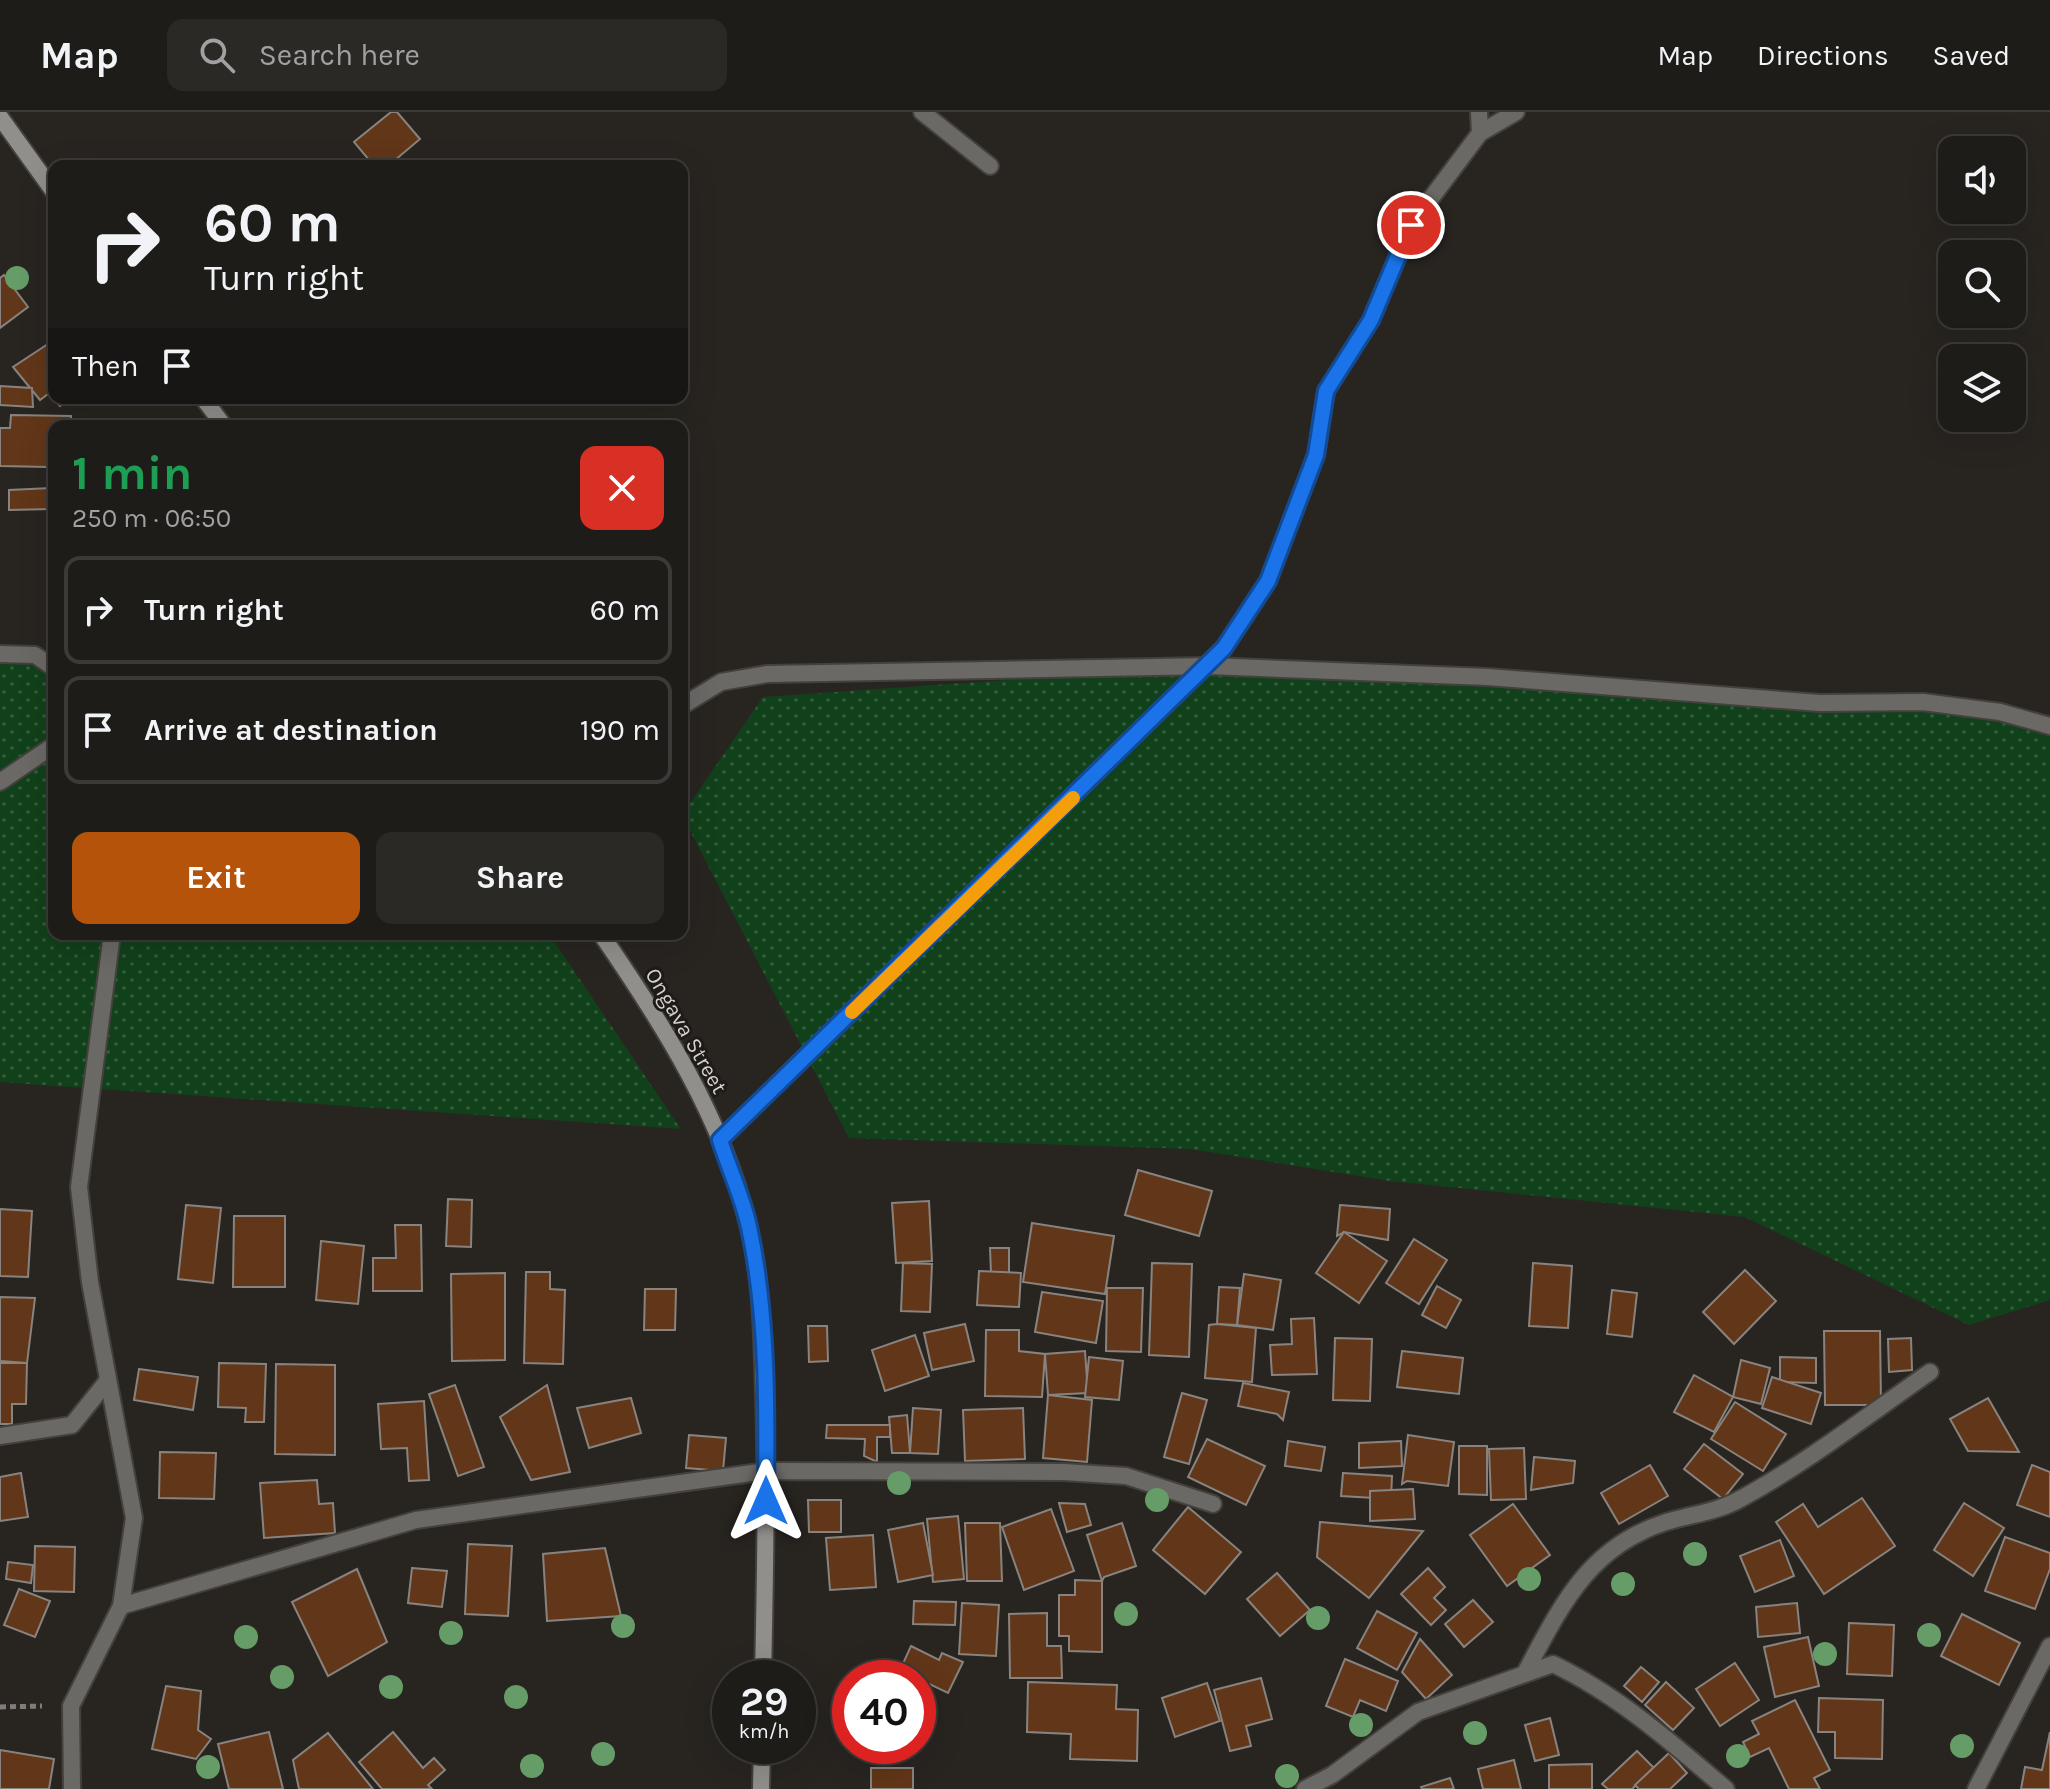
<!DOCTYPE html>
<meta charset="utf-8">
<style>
:root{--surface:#1e1c19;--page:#2b2926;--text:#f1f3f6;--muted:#a1a1a2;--line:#3c3a38;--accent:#b45309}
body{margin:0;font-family:Karla,sans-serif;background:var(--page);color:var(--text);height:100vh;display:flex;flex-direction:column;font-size:30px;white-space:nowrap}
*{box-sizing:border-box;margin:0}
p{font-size:26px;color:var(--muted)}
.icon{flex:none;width:44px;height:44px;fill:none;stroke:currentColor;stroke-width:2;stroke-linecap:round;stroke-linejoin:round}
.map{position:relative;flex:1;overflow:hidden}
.sheet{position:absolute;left:48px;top:308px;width:640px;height:520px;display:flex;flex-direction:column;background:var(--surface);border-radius:16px;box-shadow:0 8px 32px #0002,0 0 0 2px var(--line)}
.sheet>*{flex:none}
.hud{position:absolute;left:48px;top:48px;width:640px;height:244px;border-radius:16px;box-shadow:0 8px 32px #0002,0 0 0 2px var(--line);background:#1e1c19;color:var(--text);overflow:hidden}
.tools{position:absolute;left:1938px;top:24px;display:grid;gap:16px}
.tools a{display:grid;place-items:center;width:88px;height:88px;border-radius:16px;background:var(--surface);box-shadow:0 8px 32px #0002,0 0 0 2px var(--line);font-size:40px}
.speed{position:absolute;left:712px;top:1548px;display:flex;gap:16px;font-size:40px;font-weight:700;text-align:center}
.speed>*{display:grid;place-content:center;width:104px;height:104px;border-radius:50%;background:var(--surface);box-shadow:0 8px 32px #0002,0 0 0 2px var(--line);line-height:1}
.speed small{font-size:20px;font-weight:400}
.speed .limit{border:12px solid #d22;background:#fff;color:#111}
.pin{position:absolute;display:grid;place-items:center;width:68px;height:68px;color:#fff;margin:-34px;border:4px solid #fff;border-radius:50%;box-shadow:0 2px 8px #0007}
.me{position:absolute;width:88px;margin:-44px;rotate:0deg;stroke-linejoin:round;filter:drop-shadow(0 0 6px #0008)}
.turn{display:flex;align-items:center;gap:28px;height:168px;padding:0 24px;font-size:36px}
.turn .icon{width:104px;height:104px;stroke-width:2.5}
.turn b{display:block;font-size:56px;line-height:68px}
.then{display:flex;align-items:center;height:76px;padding:0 24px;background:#0003;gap:16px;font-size:30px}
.round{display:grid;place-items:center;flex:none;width:84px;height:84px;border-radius:16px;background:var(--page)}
.headline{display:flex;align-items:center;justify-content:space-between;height:136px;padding:0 24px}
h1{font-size:48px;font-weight:700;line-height:60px;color:#1e9e55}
.cta{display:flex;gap:16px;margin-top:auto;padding:16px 24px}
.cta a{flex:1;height:92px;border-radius:16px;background:var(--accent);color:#fff;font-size:32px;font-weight:700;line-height:92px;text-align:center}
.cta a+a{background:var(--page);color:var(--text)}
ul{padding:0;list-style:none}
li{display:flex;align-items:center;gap:24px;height:108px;margin:0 16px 12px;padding:0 8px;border:4px solid var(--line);border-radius:16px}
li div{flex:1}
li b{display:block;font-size:30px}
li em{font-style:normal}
header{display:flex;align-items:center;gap:48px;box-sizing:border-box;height:112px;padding:0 40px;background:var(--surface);border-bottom:2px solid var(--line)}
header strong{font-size:38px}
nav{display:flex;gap:44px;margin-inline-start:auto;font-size:28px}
.search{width:560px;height:72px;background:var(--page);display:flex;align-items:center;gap:20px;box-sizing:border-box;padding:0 28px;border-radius:16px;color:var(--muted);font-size:30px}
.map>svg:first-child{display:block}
.grass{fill:url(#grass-dots)}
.building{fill:#623618;stroke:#88837f;stroke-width:2}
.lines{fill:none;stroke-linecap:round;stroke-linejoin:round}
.lane-casing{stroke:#44413d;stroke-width:20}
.street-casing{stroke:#44413d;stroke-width:20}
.secondary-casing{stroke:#44413d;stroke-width:20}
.path{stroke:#7f7c79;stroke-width:5;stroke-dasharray:6 4;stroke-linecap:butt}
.lane{stroke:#6a6966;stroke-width:16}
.street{stroke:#6a6966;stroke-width:16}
.secondary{stroke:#918f8b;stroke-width:16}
.tree{fill:#659c68}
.route-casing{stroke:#114b97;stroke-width:20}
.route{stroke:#1a73e8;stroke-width:14}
.slow{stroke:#f59e0b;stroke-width:14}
.labels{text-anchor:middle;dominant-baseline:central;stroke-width:6;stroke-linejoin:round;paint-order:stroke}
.street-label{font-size:22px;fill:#d4d1cf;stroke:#1e1b18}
</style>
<header>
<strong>Map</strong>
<div class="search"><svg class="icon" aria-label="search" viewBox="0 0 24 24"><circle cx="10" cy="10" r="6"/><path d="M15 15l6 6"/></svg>Search here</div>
<nav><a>Map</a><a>Directions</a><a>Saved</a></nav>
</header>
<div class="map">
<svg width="2050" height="1677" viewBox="0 0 2050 1677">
<defs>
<pattern id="grass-dots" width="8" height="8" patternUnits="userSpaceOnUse" patternTransform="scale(2)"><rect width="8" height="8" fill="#11411a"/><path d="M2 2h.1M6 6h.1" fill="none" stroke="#335b3a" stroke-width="1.8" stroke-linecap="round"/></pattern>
</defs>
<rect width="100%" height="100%" fill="#282521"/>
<!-- grass -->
<g class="grass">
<path d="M0,542l54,14v266h495l132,195 -681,-47z"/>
<path d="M1209,554l714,36 127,24v574l-81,25 -224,-108 -355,-36 -199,-32 -342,-11 -167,-323 81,-118z"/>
</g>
<!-- building -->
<g class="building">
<path d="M391,0h6l23,27 -32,27h-14l-20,-24z"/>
<path d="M4,163l24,32 -28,21v-50z"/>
<path d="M54,228v58h18l-12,8 -12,-12 -8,6 -27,-33z"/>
<path d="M0,274l32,2 1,19 -33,-2z"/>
<path d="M11,303l60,1v10h-17v52h-6v-11l-48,-1v-38h10z"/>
<path d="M51,376l1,21 -43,1v-20z"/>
<path d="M1138,1058l74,21 -13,45 -74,-21z"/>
<path d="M448,1087l24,1 -1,47 -25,-1z"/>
<path d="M929,1089l3,60 -36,2 -4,-60z"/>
<path d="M186,1093l35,3 -8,75 -35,-4z"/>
<path d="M1340,1093l50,4 -2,31 -44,-8 -7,4z"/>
<path d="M0,1097l32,2 -4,66 -28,-1z"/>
<path d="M234,1104h51v71h-52z"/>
<path d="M1032,1111l82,13 -9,58 -82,-12z"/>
<path d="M395,1113h26l1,66h-49v-33h23z"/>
<path d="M1344,1120l43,29 -28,42 -43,-30z"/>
<path d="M1414,1127l33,21 -28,44 -33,-21z"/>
<path d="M321,1129l43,5 -6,58 -42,-4z"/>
<path d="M990,1136h19v25h-18z"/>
<path d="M903,1151l29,1 -2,48 -29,-1z"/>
<path d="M1152,1151l40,1 -3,93 -40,-2z"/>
<path d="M1533,1151l39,3 -4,62 -39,-2z"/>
<path d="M1745,1158l31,31 -42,43 -31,-32z"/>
<path d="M979,1159l42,2 -2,34 -42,-2z"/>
<path d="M526,1160h24v17l15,1 -2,74 -39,-1z"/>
<path d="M505,1161v87l-53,1 -1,-87z"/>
<path d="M1244,1162l37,6 -8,50 -36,-5z"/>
<path d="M1437,1174l24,14 -15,28 -24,-13z"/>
<path d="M1219,1175l21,1 -3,37 -20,-1z"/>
<path d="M1107,1176h36l-2,64 -35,-1z"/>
<path d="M645,1177h31l-1,41h-31z"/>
<path d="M1612,1178l25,3 -5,44 -25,-3z"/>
<path d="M1042,1180l61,9 -7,42 -61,-11z"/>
<path d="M0,1185l35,1 -8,65 -27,-2z"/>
<path d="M1314,1206l3,56 -45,1 -2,-30 22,-1 -1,-25z"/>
<path d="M965,1212l9,37 -42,9 -8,-37z"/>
<path d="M1217,1212l39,4 -4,54 -47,-4 4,-53z"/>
<path d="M808,1214h19l1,35 -19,1z"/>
<path d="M986,1218h33v21l26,3 -3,43 -57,-1z"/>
<path d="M1824,1219h56l1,74h-56z"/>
<path d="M915,1223l14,41 -44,15 -13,-41z"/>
<path d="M1335,1226l37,1 -2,62 -37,-1z"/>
<path d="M1911,1226l1,32 -23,2 -1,-33z"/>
<path d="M1085,1239l3,42 -40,2 -3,-41z"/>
<path d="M1402,1239l61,7 -4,36 -62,-7z"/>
<path d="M1089,1245l34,4 -4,39 -34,-3z"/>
<path d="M1780,1245l36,1v25l-36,-1z"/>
<path d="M1741,1248l29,8 -9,36 -28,-7z"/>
<path d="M0,1251h27l-1,41h-14v20h-12z"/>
<path d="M219,1251l47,1 -2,58h-19l1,-14 -28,-1z"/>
<path d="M276,1252l59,1v90l-60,-1z"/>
<path d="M139,1257l59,8 -5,33 -59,-10z"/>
<path d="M1694,1263l39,22 -19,35 -40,-20z"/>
<path d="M1772,1265l49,16 -10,31 -49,-16z"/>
<path d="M1243,1271l46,9 -6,28 -6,-6 -39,-8z"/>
<path d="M455,1273l29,82 -26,9 -29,-82z"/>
<path d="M547,1273l23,87 -39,8 -31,-63z"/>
<path d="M1182,1281l25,7 -18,64 -25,-7z"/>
<path d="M1048,1283l44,5 -5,62 -44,-4z"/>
<path d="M631,1286l10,35 -52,15 -12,-40z"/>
<path d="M1988,1286l31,54 -51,-1 -18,-32z"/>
<path d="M424,1289l5,79 -20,1 -2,-33 -26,1 -3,-45z"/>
<path d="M1735,1290l51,32 -23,37 -52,-32z"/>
<path d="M913,1296l28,2 -3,44 -28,-1z"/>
<path d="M1023,1296l2,51 -60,2 -2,-51z"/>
<path d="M907,1303l3,38h-18l-3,-36z"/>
<path d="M827,1313h63v12h-13v25l-13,-6 1,-17 -39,-1z"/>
<path d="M689,1323l37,3 -3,33 -37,-3z"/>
<path d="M1408,1323l46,7 -6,44 -41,-5 -5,3z"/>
<path d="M1207,1327l58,27 -19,39 -58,-28z"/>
<path d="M1288,1329l37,6 -4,24 -36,-5z"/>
<path d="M1401,1329l1,25 -43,2v-25z"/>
<path d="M1704,1332l39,30 -20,25 -39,-30z"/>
<path d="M1459,1334h28v49l-28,-1z"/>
<path d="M1524,1336l2,51 -35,1 -2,-51z"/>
<path d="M160,1340l56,1 -2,46 -55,-1z"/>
<path d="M1534,1345l41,4 -2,22 -42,7z"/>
<path d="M1650,1353l18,31 -49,28 -18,-31z"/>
<path d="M2032,1353l18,7v45l-33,-12z"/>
<path d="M21,1361l7,44 -28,4v-44z"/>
<path d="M1343,1361l49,3 -1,23 -50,-3z"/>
<path d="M317,1368l2,24 14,-1 2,30 -71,5 -4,-55z"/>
<path d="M1413,1377l2,30 -45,2v-30z"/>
<path d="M1862,1386l33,48 -71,48 -48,-72 27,-18 15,23z"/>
<path d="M808,1388h33v32h-32z"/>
<path d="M1059,1391l26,1 6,21 -24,7z"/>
<path d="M1964,1391l40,25 -31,48 -39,-26z"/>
<path d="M1513,1392l37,51 -43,31 -37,-51z"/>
<path d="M1188,1395l53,45 -36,42 -52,-44z"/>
<path d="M1051,1397l23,62 -50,19 -22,-63z"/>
<path d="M958,1404l6,63 -31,3 -6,-63z"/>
<path d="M1320,1410l103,9 -54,67 -52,-41z"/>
<path d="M923,1411l10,52 -35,7 -10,-52z"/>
<path d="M965,1411h35l2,58h-35z"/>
<path d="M1122,1411l14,43 -32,11 -2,4 -15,-46z"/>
<path d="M873,1423l3,52 -46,3 -4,-52z"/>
<path d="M2005,1425l45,16v16l-15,40 -50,-18z"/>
<path d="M1780,1428l14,36 -39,16 -15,-36z"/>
<path d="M468,1432l44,2 -4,70 -43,-2z"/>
<path d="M35,1434l40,1 -1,45 -40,-1z"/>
<path d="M605,1436l16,68 -74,5 -4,-67z"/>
<path d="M8,1450l25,3 -2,18 -25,-4z"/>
<path d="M412,1456l35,3 -5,36 -34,-4z"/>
<path d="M1428,1456l17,19 -11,11 12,12 -15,15 -30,-31z"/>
<path d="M357,1457l30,73 -59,34 -36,-74z"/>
<path d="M1277,1461l33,37 -30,26 -33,-37z"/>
<path d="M1075,1468l27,1v71l-33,-1v-15h-10v-41h16z"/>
<path d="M19,1477l31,12 -15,36 -31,-12z"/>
<path d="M1473,1488l20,22 -29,25 -19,-23z"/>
<path d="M914,1489l42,1 -1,23 -42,-1z"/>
<path d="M962,1491l37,2 -3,51 -37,-2z"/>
<path d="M1797,1491l3,30 -42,4 -2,-30z"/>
<path d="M1377,1499l40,22 -20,37 -40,-22z"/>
<path d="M1047,1501v33h14l1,32h-52l-1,-64z"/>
<path d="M1962,1502l58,29 -21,42 -58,-29z"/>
<path d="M1849,1511l45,2 -2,51 -45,-2z"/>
<path d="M1808,1525l11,49 -44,11 -11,-50z"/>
<path d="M1420,1527l32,36 -26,24 -24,-27z"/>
<path d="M911,1534l28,14 3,-7 21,9 -15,31 -48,-23z"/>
<path d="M1345,1547l53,22 -12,30 -26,-11 -7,17 -27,-11z"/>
<path d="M1735,1551l24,37 -39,26 -24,-37z"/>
<path d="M1641,1555l18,15 -17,20 -18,-16z"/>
<path d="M1261,1566l11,41 -26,7 5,20 -21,5 -16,-61z"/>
<path d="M1028,1570l89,3 -1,24 22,1 -1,51 -67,-2 1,-25 -44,-2z"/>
<path d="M1666,1570l28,26 -21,22 -28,-25z"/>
<path d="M1207,1571l13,38 -45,16 -13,-39z"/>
<path d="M166,1574l35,5 -3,39 13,9 -15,20 -44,-10z"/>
<path d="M1819,1586l64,2 -1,59 -47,-1v-26h-17z"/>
<path d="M1795,1588l35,70 -16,8 6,11h-31l-20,-41 -19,9 -7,-15 16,-8 -7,-13z"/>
<path d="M1550,1606l9,37 -24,6 -10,-36z"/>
<path d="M269,1620l14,57h-54l-11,-45z"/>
<path d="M393,1620l30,36 11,-10 11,12 -17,15 4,4h-50l-23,-27z"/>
<path d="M2050,1620v57h-29l4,-22 17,3z"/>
<path d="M328,1621l45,56h-74l-6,-29z"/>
<path d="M0,1638l54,9 -5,30h-49z"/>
<path d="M1637,1639l17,17 -22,21h-24l-6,-5z"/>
<path d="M1669,1641l18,20 -17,16h-31l-4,-4z"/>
<path d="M1514,1648l7,29h-38l-5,-20z"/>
<path d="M1592,1652v25h-43v-24z"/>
<rect x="871" y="1656" width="42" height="21"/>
<path d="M1450,1666l4,11h-32l-1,-2z"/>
</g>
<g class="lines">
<!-- lane casing -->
<g class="lane-casing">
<g id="lane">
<path d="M1479,0l1,21"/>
<path d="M0,542l35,1 19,13"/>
<path d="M682,594l39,-24 46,-8 442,-8 278,11 333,26 103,-1 77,10 50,14"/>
<path d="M720,1028l504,-492 44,-67 48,-126 10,-64 45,-71 40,-95 69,-92 36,-21"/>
<path d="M0,1324l72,-11 36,-45"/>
<path d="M121,1494l295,-86 350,-49 298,1 62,4 87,28"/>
<path d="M1525,1561c36,-67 63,-126 141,-151 26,-8 52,-10 76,-24 66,-36 126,-83 188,-126"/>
<path d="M72,1677l-1,-83 50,-100 13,-88 -44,-236 -11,-95 33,-253"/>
<path d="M1305,1677l27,-14 86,-63 135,-48c65,31 119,79 173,125"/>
<path d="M1976,1677l74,-143"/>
</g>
</g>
<!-- street casing -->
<g class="street-casing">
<g id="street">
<path d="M922,0l68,54"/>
<path d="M0,670l54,-37"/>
</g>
</g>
<!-- secondary casing -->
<g class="secondary-casing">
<g id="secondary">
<path d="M0,5l54,75"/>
<path d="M203,286l21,28"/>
<path d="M601,822c62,90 121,183 147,290 14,55 14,113 16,169 3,95 1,190 -1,285"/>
<path d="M761,1677l1,-43"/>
</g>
</g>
<!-- path -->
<path class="path" d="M0,1595l42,-1"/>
<!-- lane -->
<use href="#lane" class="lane"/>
<!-- street -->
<use href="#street" class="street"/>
<!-- secondary -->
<use href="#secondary" class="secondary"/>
</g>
<!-- trees -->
<g class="tree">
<circle cx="17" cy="166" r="12"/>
<circle cx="899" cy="1371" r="12"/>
<circle cx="1157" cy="1388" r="12"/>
<circle cx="1695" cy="1442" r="12"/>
<circle cx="1529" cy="1467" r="12"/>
<circle cx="1623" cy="1472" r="12"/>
<circle cx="1126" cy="1502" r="12"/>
<circle cx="1318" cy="1506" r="12"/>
<circle cx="623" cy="1514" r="12"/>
<circle cx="451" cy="1521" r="12"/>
<circle cx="1929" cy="1523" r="12"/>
<circle cx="246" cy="1525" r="12"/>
<circle cx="1825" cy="1542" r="12"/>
<circle cx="282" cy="1565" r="12"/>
<circle cx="391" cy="1575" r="12"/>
<circle cx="516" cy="1585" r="12"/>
<circle cx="1361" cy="1613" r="12"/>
<circle cx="1475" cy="1621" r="12"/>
<circle cx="1962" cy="1634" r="12"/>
<circle cx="603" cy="1642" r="12"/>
<circle cx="1738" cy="1644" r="12"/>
<circle cx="532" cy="1654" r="12"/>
<circle cx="208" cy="1655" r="12"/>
<circle cx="1287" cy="1664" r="12"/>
</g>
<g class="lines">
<!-- route casing -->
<g class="route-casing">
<path id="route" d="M766,1389c1,-90 2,-186 -17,-274 -6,-29 -20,-58 -29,-87l504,-492 44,-67 48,-126 10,-64 45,-71 40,-95"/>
</g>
<!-- route -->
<use href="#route" class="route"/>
<!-- slow -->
<path class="slow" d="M852,900l221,-214"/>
</g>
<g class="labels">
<!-- street labels -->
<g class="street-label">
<text transform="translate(686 919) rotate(60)">Ongava Street</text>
</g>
</g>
</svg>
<div class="tools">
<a><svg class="icon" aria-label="sound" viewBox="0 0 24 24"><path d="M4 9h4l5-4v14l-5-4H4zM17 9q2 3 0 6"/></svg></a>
<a><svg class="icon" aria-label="search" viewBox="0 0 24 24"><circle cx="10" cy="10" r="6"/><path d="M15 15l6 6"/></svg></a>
<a><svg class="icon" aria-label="layers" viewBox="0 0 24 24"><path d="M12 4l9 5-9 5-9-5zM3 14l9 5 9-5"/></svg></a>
</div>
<div class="speed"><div>29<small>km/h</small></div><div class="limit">40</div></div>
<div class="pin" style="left:1411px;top:113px;background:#d93025"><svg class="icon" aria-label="arrive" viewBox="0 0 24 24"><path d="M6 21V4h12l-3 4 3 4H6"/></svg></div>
<svg class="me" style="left:766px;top:1389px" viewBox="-20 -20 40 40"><path d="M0-17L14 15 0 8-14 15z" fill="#1a73e8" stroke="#fff" stroke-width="4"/></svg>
<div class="hud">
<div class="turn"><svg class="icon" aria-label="right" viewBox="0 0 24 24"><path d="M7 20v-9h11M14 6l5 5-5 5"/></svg><div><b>60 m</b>Turn right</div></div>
<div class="then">Then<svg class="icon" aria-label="arrive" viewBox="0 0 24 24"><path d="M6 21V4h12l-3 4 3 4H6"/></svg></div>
</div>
<section class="sheet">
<div class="headline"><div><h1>1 min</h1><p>250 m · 06:50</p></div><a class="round" style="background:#d93025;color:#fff"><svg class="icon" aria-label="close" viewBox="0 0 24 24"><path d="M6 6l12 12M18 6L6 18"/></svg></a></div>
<ul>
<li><svg class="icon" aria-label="right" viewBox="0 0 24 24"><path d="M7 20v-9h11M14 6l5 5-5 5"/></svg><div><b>Turn right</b></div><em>60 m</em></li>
<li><svg class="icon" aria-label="arrive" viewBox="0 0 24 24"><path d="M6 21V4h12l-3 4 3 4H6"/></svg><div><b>Arrive at destination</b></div><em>190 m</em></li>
</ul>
<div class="cta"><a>Exit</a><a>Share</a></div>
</section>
</div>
